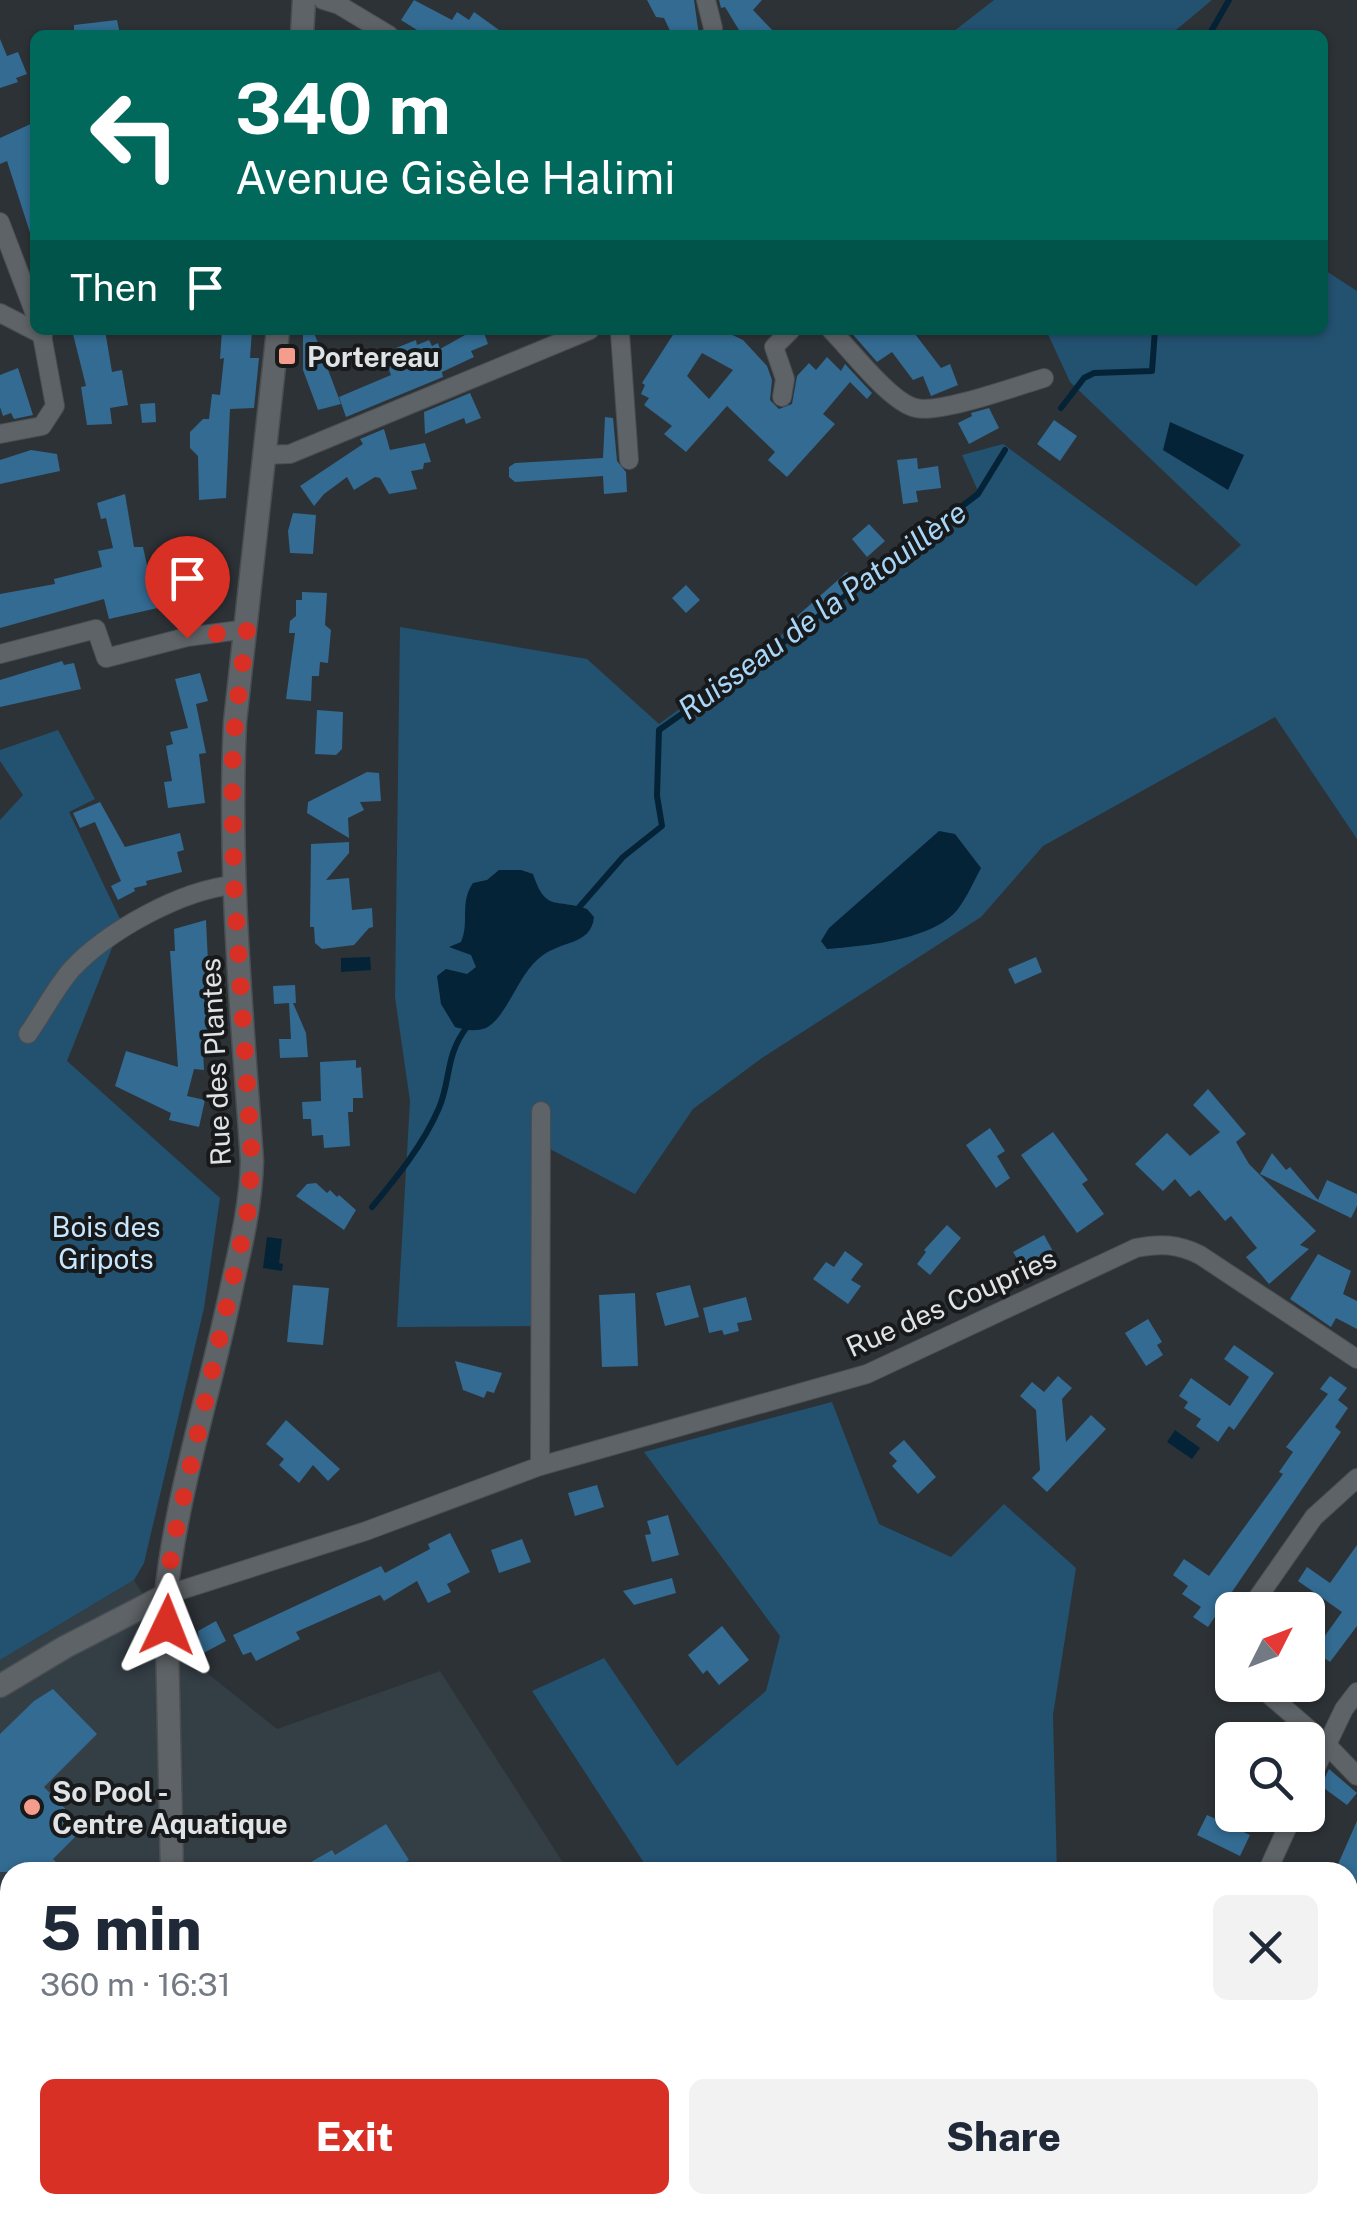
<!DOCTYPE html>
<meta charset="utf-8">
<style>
:root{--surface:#fff;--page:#f2f2f3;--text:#1f2937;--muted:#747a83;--accent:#d93025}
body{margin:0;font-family:"Public Sans",sans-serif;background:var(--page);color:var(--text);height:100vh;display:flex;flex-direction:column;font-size:38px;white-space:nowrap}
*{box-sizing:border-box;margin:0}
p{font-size:32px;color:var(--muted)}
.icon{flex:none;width:55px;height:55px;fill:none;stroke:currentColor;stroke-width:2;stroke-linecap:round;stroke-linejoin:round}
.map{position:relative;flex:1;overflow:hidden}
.details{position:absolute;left:0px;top:1862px;width:1358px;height:352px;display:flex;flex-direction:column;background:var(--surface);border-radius:30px 30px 0 0;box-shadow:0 2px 8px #0004}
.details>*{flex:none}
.top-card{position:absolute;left:30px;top:30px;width:1298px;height:305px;border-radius:15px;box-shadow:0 2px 8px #0004;background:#00695c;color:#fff;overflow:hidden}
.needle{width:65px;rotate:48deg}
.buttons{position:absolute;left:1215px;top:1592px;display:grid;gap:20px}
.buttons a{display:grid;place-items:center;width:110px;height:110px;border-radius:15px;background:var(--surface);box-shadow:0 2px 8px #0004;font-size:50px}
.pin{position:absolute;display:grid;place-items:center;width:85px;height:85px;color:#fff;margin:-102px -42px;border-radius:50% 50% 50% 0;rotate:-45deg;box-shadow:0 0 10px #0007}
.pin .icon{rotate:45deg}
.me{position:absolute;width:110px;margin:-55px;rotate:2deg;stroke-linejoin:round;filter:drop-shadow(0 0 8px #0008)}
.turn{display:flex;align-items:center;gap:35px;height:210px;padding:0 40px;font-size:45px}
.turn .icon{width:130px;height:130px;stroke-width:2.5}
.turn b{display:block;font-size:70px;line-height:85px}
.then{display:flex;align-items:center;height:95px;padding:0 40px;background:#0003;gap:20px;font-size:38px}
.round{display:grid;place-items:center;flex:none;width:105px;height:105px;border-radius:15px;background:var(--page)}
.overview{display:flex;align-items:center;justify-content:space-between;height:170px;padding:0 40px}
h1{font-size:60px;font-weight:800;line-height:75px}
.cta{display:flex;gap:20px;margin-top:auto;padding:20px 40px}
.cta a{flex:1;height:115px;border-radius:15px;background:var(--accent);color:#fff;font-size:40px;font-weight:800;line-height:115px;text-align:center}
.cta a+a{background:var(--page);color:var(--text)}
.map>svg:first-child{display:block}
.built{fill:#343e45}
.green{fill:#235170}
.water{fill:#052337}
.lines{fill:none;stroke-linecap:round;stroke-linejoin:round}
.stream{stroke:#052337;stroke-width:6}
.building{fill:#336b92;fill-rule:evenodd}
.minor-casing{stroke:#4a4e51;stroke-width:20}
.tertiary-casing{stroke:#4a4e51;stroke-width:25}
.secondary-casing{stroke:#4a4e51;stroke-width:28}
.minor{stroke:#5e6367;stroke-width:18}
.tertiary{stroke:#5e6367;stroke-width:22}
.secondary{stroke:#547890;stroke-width:25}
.route{stroke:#d93025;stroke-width:18;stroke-dasharray:0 32.4}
.poi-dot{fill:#f49d8d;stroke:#17191b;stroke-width:4}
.labels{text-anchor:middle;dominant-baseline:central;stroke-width:8;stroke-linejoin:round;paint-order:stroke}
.poi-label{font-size:28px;font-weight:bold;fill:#dfe3e5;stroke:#17191b;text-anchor:start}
.street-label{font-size:28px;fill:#dfe3e5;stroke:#17191b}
.park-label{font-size:28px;fill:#c8e7ff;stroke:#17191b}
.water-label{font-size:30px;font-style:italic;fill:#a7d6f9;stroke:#17191b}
</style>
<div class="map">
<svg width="1357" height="2214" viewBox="0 0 1357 2214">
<rect width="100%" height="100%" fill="#2d3236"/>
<!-- built -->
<path class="built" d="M134,1580l43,69 100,80 163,-58 129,201h-559v333h174l-3,9h-181v-554z"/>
<!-- green -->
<g class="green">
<path d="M994,0h218l-42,35h-221z"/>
<path d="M1323,269l34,22v548l-82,-122 -232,129 -62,71 -219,141 -69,51 -58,85 -85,-45 -6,177 -147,1 13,-226 -15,-104 5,-370 187,32 72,65 319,-233 -16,-36 41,-11 193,142 45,-41 -171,-163 -24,-52h276z"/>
<path d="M58,730l37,69 -26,13 53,111 -55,138 153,137 -16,110 -60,255 -10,17 -134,80v-840l23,-25 -23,-34v-11z"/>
<path d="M832,1402l47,122 72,33 53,-53 72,64 -23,147 4,157h-407l-118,-181 72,-33 73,108 89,-75 14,-55 -136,-184z"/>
<path d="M10,2075v101l-10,-15v-85z"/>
<path d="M33,2205h70l3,9h-63z"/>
</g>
<!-- water -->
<g class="water">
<path d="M1170,422l74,33 -16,35 -65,-40z"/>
<path d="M939,831l16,3 26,34c-7,13 -14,29 -23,41 -24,31 -94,37 -131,40l-6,-8 8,-13z"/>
<path d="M499,870h22l12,4c13,39 23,24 54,35l7,8c-3,30 -35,22 -57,43 -20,18 -31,58 -51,68 -11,4 -21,2 -31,-1l-14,-23 -4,-28 9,-7 21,5 9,-7 -5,-12 -22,-8 12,-5c9,-20 -2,-39 12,-59l14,-3z"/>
<path d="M370,957l1,13 -30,2v-14z"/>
<path d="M267,1237l15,2 -3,24 4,1 -1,7 -19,-3z"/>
<path d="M1175,1430l25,18 -8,11 -25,-17z"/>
</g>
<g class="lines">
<!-- stream -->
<g class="stream">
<path d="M1209,35l20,-35"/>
<path d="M1061,408l23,-30 10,-5 58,-2 3,-41"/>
<path d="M575,912l48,-55 39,-31 -5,-30 2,-66 114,-80 205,-156 27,-44"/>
<path d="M372,1207c25,-30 51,-62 67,-99 12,-28 6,-53 28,-81"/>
</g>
</g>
<!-- building -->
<g class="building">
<path d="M414,0l38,20 5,-8 12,8 5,-8 32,23h-81l-24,-15z"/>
<path d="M647,0h47l5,35h-27l-8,-17 -8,-1z"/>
<path d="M719,0h43l-9,10 24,25h-35l-17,-28 -4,1z"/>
<path d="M117,20l3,15h-46v-10z"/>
<path d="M0,39l7,17 11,-4 9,22 -11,4 2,4 -18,6z"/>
<path d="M35,122v119l-2,1 -26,-81 -7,3v-26z"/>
<path d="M72,330h33l7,42 10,-2 6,35 -18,3 2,16 -25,1 -6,-38 5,-1z"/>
<path d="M222,330h30l-2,28h9l-5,50 -24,1 -4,89 -27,2 -1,-44 -8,-8v-16l13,-13h6l3,-25 8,1 4,-37 -4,1z"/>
<path d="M303,330h10l28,74 -23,6 -15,-40z"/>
<path d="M474,330h9l5,14 -17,7 3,6 -32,15 1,5 -97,40 -7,-20 52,-22 -3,-8 14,-5 -6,-14 20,-8 1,5 12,-5 3,6 6,-3 2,6z"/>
<path d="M676,330h46l21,10 24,26 5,14 -2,20 9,9 13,-5 5,-28 12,-13 7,7 11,-13 14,14 4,-7 27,29 -5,6 -17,-17 -27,32 12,10 -48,53 -19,-17 7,-8 -48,-46 -41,46 -22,-18 8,-8 -28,-21 5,-7 -8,-4 4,-9 -3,-2zM702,353l31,17 -24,29 -22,-23z"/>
<path d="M849,330h63l29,38 9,-4 8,21 -27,11 -8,-20 -10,4 -21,-28 -15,10z"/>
<path d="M18,368l15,47 -19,4 -3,-6 -8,3 -3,-9v-32z"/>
<path d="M470,393l11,25 -15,6 -2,-6 -39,16 -1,-22z"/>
<path d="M155,403l1,19 -14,1 -2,-19z"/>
<path d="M989,408l10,20 -30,16 -11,-21 14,-7 -1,-3z"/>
<path d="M605,417l8,1 4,43 9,11 1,20 -23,2 -1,-18 -88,6 -6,-5v-10l6,-4 88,-5z"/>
<path d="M1054,420l23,16 -17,25 -23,-17z"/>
<path d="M384,429l6,21 35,-7 6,19 -7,1 -1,6 -12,2 6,18 -28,5 -9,-16 -5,-1 -21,13 -7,-13 -23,17 -10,12 -14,-20 63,-42 -3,-5z"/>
<path d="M31,450l26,4 3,17 -60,13v-24z"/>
<path d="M917,458l1,11 20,-3 3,22 -25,3 2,11 -15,2 -6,-44z"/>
<path d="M125,494l9,53h9l7,32 65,-18 9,32 -115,26 -5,-20 -104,29v-34l55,-10 -1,-5 48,-12 -4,-16 15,-3 -7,-30 -5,1 -4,-16z"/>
<path d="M293,513l23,2 -3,39 -23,-1 -2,-22z"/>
<path d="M869,524l16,17 -18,16 -15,-18z"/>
<path d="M847,572l9,12 -54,41 -7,-7z"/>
<path d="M686,585l14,15 -14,13 -14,-15z"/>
<path d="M302,592l25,1 -2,32 6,5 -3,33 -8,-1 -1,14h-7l-1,25 -25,-2 9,-66h-6l1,-12 6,-5v-16h6z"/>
<path d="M62,661l2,4 10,-2 7,26 -81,18v-27z"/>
<path d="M200,673l8,28 -12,3 10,49 -7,1 6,49 -37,5 -4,-26 8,-1 -6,-35 7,-2 -3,-12 18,-4 -13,-49z"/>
<path d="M317,710l26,2 -1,37 -6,6 -21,-1z"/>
<path d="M367,772l12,1 2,28 -21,1 4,8 -16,8 1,20 -42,-25 1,-11z"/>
<path d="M100,802l25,45 55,-14 4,17 -7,2 5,20 -36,9 1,4 -13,3 1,3 -17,9 -7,-14 10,-5 -26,-59 -15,6 -7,-15z"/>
<path d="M349,842v11l-23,27 23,-2 3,32 20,-2 1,19 -4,1 -15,17 -32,4 -7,-6 -1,-16h-4l1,-83z"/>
<path d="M206,920l6,128 -9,1 1,21 -10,-1 -7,27 18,4 -6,27 -30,-7 2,-7 -56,-27 11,-35 52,16 -8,-116h5l-1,-22z"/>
<path d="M1036,957l6,15 -27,12 -7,-15z"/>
<path d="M295,985l1,18h-3l13,30 2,24 -28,1 -1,-19h12l-2,-36 -15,1 -1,-18z"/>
<path d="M356,1060v8l5,-1 2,31h-10v14h-5l2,34 -26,2 -1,-13 -11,1 -1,-17h-8l-1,-17 19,-1 -1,-39z"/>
<path d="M1208,1089l38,45 -10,8 13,22 67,67 -16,14 9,4 -40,35 -23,-27 11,-9 -26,-32 -6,5 -26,-31 -9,7 -15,-18 -12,12 -28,-27 32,-31 23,23 30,-24 -27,-27z"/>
<path d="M990,1128l15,23 -8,5 13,22 -14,10 -30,-43z"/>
<path d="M1053,1132l35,48 -6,4 22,30 -27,19 -56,-78z"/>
<path d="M1272,1153l14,17 4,-3 28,33 9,-20 30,14v12l-6,12 -91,-44z"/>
<path d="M316,1183l11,10 3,-3 7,7 2,-2 17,15 -12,20 -48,-34 11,-12z"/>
<path d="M947,1225l14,13 -31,37 -13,-11 9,-12 -2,-2z"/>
<path d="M1044,1235l10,18 -30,17 -11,-18z"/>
<path d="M845,1251l18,13 -12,16 10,6 -13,18 -35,-25 13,-17 8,5z"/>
<path d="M1318,1254l33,17 -8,23 14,7v28l-21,-11 -5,9 -41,-28z"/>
<path d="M293,1285l36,3 -6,57 -36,-3z"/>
<path d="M690,1285l9,32 -34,9 -9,-33z"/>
<path d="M635,1293l3,73 -36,1 -3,-72z"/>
<path d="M746,1297l6,23 -15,3 2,8 -15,4 -2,-5 -13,3 -6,-25z"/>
<path d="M1148,1319l14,23 -5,3 6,10 -17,11 -21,-33z"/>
<path d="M1234,1345l40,28 -40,57 -5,-4 -11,16 -22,-16 5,-7 -17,-11 4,-6 -9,-6 12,-18 39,28 19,-29 -25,-18z"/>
<path d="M455,1361l47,12 -8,20 -7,-2 -3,7 -21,-8z"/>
<path d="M1058,1376l14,12 -10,11 4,43 25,-27 15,14 -59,63 -15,-14 8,-8 -4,-60 -16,-14 12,-14 12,10z"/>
<path d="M1330,1376l17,12 -9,12 10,8 -13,19 6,5 -133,195 -15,-10 8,-10 -19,-13 6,-8 -15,-11 11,-16 25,17 74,-102 -4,-2 14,-20 -7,-5 42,-53 -8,-5z"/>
<path d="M286,1420l54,49 -12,12 -15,-16 -14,18 -20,-18 5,-6 -18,-15z"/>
<path d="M904,1440l32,37 -18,17 -26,-28 5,-5 -8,-8z"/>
<path d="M597,1485l7,22 -29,9 -7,-23z"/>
<path d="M668,1515l11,40 -27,7 -7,-27 6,-1 -4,-13z"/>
<path d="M450,1533l20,39 -23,12 4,8 -23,11 -11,-22 -33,20 -4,-6 -84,37 4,7 -44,22 -5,-9 -8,3 -10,-20 148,-69 4,7 45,-24 -2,-5z"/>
<path d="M522,1539l9,23 -32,11 -8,-23z"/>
<path d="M1357,1545v81l-27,36 -16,-11 28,-39 -44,-31 9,-14 23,16z"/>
<path d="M672,1578l4,15 -42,12 -11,-14z"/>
<path d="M216,1621l10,20 -26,14 -2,-24z"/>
<path d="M722,1626l27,34 -30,25 -12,-15 -4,4 -15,-19z"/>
<path d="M53,1689l44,45 -53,53 40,41 -31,31 13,13h-66v-138l34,-33z"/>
<path d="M1329,1769l28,24 -10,12 -26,-19z"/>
<path d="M1207,1815l43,20 -10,21 -43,-21z"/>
<path d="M1357,1821v60l-9,-5v-4l-13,-1z"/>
<path d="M386,1824l23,36 -11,7 4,5h-84l-7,-10 21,-12 3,5z"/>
</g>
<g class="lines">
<!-- minor casing -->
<g class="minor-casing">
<g id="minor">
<path d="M323,0l16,5 50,30"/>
<path d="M706,0l7,28 -1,7"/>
<path d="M0,222l35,92"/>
<path d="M0,313l43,22"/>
<path d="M831,330c19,19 60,73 85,78 23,6 101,-22 128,-30"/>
<path d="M620,333l9,127"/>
<path d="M782,397l3,-18 -11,-32 17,-17"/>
<path d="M0,434l42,-8 13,-20 -14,-76"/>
<path d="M264,455l26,-1 300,-124"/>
<path d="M0,654l96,-25 10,29 81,-21 60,-8"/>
<path d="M28,1034c14,-20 27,-45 43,-64 36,-39 110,-80 163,-85"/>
<path d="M540,1466l1,-355"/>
<path d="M166,1595l200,-64 174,-65 327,-92 269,-126c24,-5 42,-4 64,7l157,104"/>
<path d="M1249,1610l65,-93 43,-39"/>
<path d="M1232,1634l-4,6 1,20 3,3"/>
<path d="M1258,1685l68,59 31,32"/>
<path d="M1308,1784l36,-75 13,-17"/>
<path d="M1267,1872l26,-57"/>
<path d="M129,2205l2,9"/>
<path d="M150,2214v-9"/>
<path d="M1111,2214l5,-9"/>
</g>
</g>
<!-- tertiary casing -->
<g class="tertiary-casing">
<g id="tertiary">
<path d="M302,35l2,-35"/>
<path d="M0,1686l65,-39 101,-52"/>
<path d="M172,1872l-6,-277c11,-106 46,-209 67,-314 9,-40 18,-79 19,-120 -10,-146 -24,-293 -17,-439l43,-392"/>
</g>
</g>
<!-- secondary casing -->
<g class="secondary-casing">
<g id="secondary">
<path d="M0,2037l10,6"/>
<path d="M696,2205l39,9"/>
</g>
</g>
<!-- minor -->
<use href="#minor" class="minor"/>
<!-- tertiary -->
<use href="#tertiary" class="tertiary"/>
<!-- secondary -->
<use href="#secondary" class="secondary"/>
</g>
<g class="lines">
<!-- route -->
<path class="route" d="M167,1625l4,-73 76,-335 5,-56 -18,-276 -2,-113 3,-50 12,-93 -60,9"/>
</g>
<!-- markers -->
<g class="poi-dot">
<rect x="277" y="346" width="20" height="20" rx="5"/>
<circle cx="32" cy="1807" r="10"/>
</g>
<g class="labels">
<!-- poi labels -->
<g class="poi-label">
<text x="307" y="356">Portereau</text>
<text x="52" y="1791">So Pool -<tspan x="52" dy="32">Centre Aquatique</tspan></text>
</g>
<!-- street labels -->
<g class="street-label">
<text transform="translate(215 1062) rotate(-93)">Rue des Plantes</text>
<text transform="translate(951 1302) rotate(-24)">Rue des Coupries</text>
</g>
<!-- park labels -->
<g class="park-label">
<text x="106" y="1226">Bois des<tspan x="106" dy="32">Gripots</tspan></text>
</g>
<!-- water labels -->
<g class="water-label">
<text transform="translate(822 610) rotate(-36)">Ruisseau de la Patouillère</text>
</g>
</g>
</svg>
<div class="buttons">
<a><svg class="needle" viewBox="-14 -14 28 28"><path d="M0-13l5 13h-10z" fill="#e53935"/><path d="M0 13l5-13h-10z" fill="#747a83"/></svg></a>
<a><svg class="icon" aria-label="search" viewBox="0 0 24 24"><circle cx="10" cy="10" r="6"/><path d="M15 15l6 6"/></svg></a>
</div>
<div class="pin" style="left:187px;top:638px;background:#d93025"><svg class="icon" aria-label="arrive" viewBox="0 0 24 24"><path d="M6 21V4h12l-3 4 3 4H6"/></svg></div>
<svg class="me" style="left:167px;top:1625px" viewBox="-20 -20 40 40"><path d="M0-17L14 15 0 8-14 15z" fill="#d93025" stroke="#fff" stroke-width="4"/></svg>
<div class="top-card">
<div class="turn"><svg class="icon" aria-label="left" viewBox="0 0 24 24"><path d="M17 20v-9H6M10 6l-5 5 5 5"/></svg><div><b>340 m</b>Avenue Gisèle Halimi</div></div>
<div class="then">Then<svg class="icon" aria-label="arrive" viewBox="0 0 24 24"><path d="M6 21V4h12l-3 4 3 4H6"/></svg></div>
</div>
<section class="details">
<div class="overview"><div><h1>5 min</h1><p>360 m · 16:31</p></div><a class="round"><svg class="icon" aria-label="close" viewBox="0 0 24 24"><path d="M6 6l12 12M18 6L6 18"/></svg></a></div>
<div class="cta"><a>Exit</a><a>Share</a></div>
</section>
</div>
